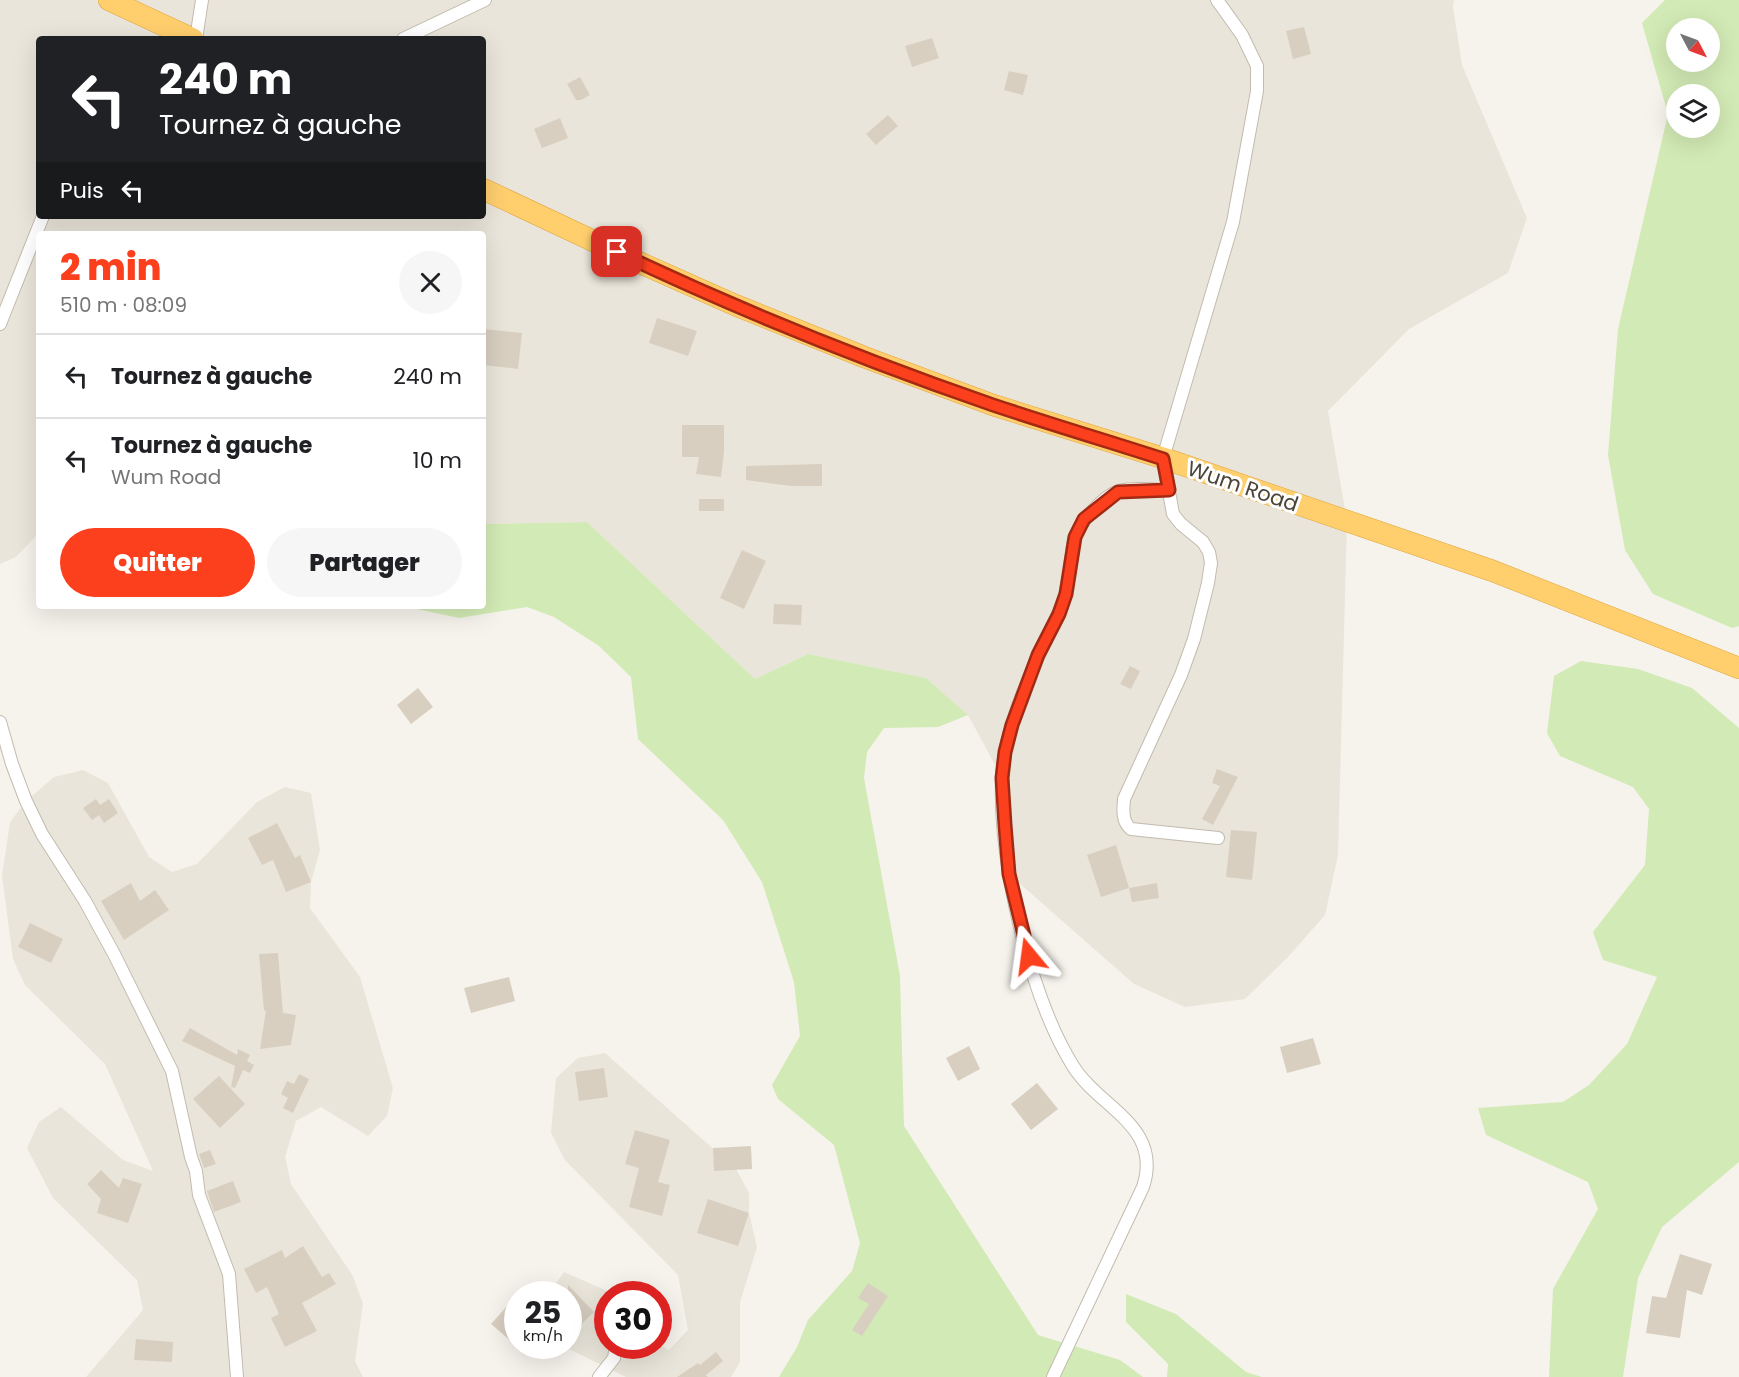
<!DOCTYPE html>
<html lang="fr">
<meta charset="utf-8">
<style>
:root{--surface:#fff;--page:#f6f6f6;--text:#202124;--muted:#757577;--line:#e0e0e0;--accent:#fc3f1d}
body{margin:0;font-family:Poppins,sans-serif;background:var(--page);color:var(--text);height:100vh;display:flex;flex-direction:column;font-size:22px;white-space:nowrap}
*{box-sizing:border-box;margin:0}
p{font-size:20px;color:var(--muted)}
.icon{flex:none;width:33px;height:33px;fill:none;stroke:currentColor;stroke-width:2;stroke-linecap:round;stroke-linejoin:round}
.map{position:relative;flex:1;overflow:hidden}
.drawer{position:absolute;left:36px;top:231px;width:450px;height:378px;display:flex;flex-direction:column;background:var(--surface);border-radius:6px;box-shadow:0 6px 24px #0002}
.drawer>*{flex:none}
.guide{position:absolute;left:36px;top:36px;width:450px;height:183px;border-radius:6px;box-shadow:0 6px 24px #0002;background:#202124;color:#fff;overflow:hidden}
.needle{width:39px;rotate:131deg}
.fabs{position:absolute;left:1666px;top:18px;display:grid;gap:12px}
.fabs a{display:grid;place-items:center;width:54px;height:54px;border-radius:50%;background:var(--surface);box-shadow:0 6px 24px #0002;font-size:30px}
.speed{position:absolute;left:504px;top:1281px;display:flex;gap:12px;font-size:30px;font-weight:700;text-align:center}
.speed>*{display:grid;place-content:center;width:78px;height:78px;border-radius:50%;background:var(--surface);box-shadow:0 6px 24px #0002;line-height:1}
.speed small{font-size:15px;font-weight:400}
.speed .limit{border:9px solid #d22;background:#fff;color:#111}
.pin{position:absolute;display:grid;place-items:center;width:51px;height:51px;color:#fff;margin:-26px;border-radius:12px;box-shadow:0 3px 9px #0006}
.me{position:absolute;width:66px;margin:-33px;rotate:344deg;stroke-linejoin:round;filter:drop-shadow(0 0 4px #0008)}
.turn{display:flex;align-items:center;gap:21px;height:126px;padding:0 24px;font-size:27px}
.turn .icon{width:78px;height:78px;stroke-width:2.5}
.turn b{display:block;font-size:42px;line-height:51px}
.then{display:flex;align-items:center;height:57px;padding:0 24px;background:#0003;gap:12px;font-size:22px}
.round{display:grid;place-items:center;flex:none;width:63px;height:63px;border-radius:32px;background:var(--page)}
.overview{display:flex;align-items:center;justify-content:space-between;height:102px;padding:0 24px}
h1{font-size:36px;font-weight:800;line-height:45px;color:var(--accent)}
.action{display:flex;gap:12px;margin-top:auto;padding:12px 24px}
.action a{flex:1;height:69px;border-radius:36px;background:var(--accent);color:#fff;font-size:24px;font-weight:800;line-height:69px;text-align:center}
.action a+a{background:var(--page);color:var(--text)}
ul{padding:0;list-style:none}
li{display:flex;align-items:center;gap:18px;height:84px;padding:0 24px;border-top:2px solid var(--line)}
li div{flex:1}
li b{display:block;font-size:22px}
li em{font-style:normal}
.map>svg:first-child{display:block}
.residential{fill:#eae5da;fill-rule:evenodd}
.green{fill:#d2eab5;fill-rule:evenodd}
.building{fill:#d8cfc1}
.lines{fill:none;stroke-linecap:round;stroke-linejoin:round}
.street-casing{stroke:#c2bbae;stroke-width:14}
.highway-casing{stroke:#e0a43c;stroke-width:22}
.street{stroke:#fff;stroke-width:12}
.highway{stroke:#ffcf6e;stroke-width:21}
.route-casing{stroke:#a42913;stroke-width:15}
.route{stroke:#fc3f1d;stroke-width:10}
.labels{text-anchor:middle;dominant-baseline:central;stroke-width:6;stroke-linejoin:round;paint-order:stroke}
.street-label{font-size:21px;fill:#4b4439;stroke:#fff}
</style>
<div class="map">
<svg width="1739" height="1377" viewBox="0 0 1739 1377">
<rect width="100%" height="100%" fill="#f6f3ec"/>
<!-- residential -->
<g class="residential">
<path d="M0,0h1454l-1,7 9,58 65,153 -19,55 -99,56 -81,82 19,110 -9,334 -13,60 -37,42 -43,42 -60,8 -51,-23 -125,-110 -7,-96 -34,-63 -42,-37 -118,-24 -53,25 -168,-157 -104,2v-290h-444v299l-23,24 -16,7zM39,39h444v177h-444z"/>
<path d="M83,770l25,13 41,74 23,15 25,-8 60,-62 28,-15 26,6 9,57 -9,32 -1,26 50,69 33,111 -6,28 -19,20 -47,-29 -25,14 -11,36 6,27 62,92 10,28 -8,57 8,16h-277l57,-67 -6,-30 -84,-82 -26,-50 12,-26 22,-15 62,53 30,11 -48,-107 -80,-79 -12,-26 -11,-83 8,-54 16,-21 28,-24z"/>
<path d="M605,1053l131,116 13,24v20l8,34 -17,55v60l-9,15h-105l-63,-31h5v-52h-19l15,-22 50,22h-6v52h50l1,-2 10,6 19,-20 -10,-55 -113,-115 -14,-27 5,-55 22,-20z"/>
</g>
<!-- green -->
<g class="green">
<path d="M1665,0h74v626l-7,2 -79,-34 -28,-44 -17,-95 10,-126 50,-215 -26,-91zM1677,28h33v34h-33zM1677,94h33v34h-33z"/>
<path d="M587,522l168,157 53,-25 118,24 42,37 -30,12 -54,1 -17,24 -3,26 36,198 4,150 134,209 82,25 23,17h-364l18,-30 11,-27 44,-49 8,-28 -26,-98 -56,-46 -6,-14 28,-49 -6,-54 -32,-100 -39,-62 -85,-81 -7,-62 -32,-31 -45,-29 -27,-10 -68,11 -42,-9 -5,-3h71v-82z"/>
<path d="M1581,661l57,8 54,19 47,40v434l-77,65 -24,51 -15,99h-74l4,-88 45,-80 -10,-27 -102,-47 -8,-27 85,-6 26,-17 38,-41 30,-67 -54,-17 -10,-28 52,-67 4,-56 -16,-22 -73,-31 -13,-23 7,-57z"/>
<path d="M1126,1294l50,20 70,58 16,5h-95l1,-13 -42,-42z"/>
</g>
<!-- building -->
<g class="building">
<path d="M1304,27l7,27 -18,5 -7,-28z"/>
<path d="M932,38l7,20 -27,9 -7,-21z"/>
<path d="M1009,71l19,4 -5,20 -19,-5z"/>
<path d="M580,77l10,18 -9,5h-5l-9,-16z"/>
<path d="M888,115l10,11 -22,19 -10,-11z"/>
<path d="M560,118l8,20 -26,10 -8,-19z"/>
<path d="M657,318l40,13 -9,25 -39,-13z"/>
<path d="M484,329l38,4 -4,36 -35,-4z"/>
<path d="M682,425h42v27l-3,25 -25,-3 3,-17h-17z"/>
<path d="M822,464v22h-31l-45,-6v-14z"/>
<rect x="699" y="499" width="25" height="12"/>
<path d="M742,550l24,11 -22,48 -24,-11z"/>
<path d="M774,604l28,1 -1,20 -28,-1z"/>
<path d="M1130,666l10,5 -9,18 -11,-5z"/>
<path d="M418,688l15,19 -22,17 -14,-19z"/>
<path d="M1217,769l21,8 -25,48 -11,-6 18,-33 -8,-3z"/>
<path d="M96,799l4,6 9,-6 9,14 -14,10 -5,-8 -7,5 -9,-12z"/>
<path d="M277,823l18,35 5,-3 11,27 -25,10 -13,-32 -11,5 -14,-27z"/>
<path d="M1231,830l26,2 -5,48 -26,-3z"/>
<path d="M1116,845l13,43 -28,9 -14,-42z"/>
<path d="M131,883l9,18 15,-11 14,20 -45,30 -23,-39z"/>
<path d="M1157,883l2,15 -27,4 -3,-14z"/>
<path d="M30,923l33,16 -12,24 -33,-16z"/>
<path d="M278,953l5,60 13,2 -5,30 -31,4 6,-39 -2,1 -5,-57z"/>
<path d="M509,977l6,24 -44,12 -7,-25z"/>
<path d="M190,1028l47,27 1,-6 12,6 -3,6 7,4 -4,8 -7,-3 -8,18 -4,-1 4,-21 -53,-25z"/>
<path d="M1313,1038l8,26 -34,9 -7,-26z"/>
<path d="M969,1046l11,23 -22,12 -12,-23z"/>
<path d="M604,1068l4,29 -29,4 -4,-29z"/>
<path d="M299,1074l10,5 -16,34 -10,-5 5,-10 -7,-4 6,-13 7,3z"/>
<path d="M219,1076l26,28 -25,24 -27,-29z"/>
<path d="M1037,1083l21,26 -27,21 -20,-26z"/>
<path d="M635,1130l35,10 -12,42 12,3 -8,31 -33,-9 10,-39 -14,-4z"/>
<path d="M751,1146l1,23 -38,2 -1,-23z"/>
<path d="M210,1150l6,14 -12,4 -5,-14z"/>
<path d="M101,1170l18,18 4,-10 19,6 -14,39 -31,-10 4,-14 -14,-15z"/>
<path d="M233,1181l8,21 -27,10 -7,-21z"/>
<path d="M708,1199l41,14 -11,33 -41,-13z"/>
<path d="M303,1246l19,31 7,-4 7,11 -34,19 15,28 -32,16 -14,-29 8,-4 -12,-27 -11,6 -12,-24 38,-19 3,8z"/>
<path d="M1680,1254l32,10 -10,31 -15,-5 -7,48 -34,-5 6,-37 14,2z"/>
<path d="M868,1283l20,13 -26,40 -10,-6 17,-26 -11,-6z"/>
<path d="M568,1285l26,27 -26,25z"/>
<path d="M509,1304l9,7v36l-27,-23z"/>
<path d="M136,1339l37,3 -1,20 -38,-2z"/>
<path d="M716,1352l7,9 -17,14 2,2h-31l21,-14 2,2z"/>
</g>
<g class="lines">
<!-- street casing -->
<g class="street-casing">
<g id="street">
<path d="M1217,0l25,35 15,31v25l-24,131 -70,236 10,56 8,10 22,18 6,10 2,11 -3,20 -14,56 -13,36 -57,124c-1,11 -2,23 7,30l87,9"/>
<path d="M196,39l6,-39"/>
<path d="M403,39l82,-39"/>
<path d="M0,324l43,-108"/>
<path d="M0,722l12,42 14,37 16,33 43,67 29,53 58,117 19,86 5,14 3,24 30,79 8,103"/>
<path d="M599,1377l15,-19 2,-12"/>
<path d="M1053,1377l90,-190c20,-61 -43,-78 -70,-121 -44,-71 -74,-205 -71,-288 2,-42 20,-84 36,-122 8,-20 20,-37 26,-58 6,-18 6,-39 10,-58 4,-16 29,-44 45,-49 15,-4 35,-1 50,-1"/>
</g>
</g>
<!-- highway casing -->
<g class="highway-casing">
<g id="highway">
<path d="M109,0l84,39"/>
<path d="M483,189l153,72 99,44 129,52 129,48 170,53 330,113 246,97"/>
</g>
</g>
<!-- street -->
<use href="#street" class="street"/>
<!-- highway -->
<use href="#highway" class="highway"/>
</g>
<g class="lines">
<!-- route casing -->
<g class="route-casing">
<path id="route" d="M617,252c122,58 249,109 376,153 57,19 114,36 170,54l6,31 -51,2 -34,27 -9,18 -9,57 -7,20 -21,41 -26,70 -7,27 -3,26 3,47 4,49 20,82"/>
</g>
<!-- route -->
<use href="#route" class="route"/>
</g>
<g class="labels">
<!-- street labels -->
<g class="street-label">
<text transform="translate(1243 486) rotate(19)">Wum Road</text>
</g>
</g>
</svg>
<div class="fabs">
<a><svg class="needle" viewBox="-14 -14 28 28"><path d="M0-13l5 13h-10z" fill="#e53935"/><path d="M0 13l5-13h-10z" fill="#757577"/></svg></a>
<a><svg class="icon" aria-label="layers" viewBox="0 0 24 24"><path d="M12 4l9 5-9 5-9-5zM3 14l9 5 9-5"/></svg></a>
</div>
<div class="speed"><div>25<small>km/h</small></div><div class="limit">30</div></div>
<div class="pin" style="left:617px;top:252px;background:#d93025"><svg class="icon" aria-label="arrive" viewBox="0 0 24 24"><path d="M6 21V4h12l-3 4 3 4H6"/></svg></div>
<svg class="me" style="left:1029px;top:956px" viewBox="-20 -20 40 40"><path d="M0-17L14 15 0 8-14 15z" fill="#fc3f1d" stroke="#fff" stroke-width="4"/></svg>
<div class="guide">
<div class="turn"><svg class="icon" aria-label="left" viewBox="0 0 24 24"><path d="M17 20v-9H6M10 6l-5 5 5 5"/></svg><div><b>240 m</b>Tournez à gauche</div></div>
<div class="then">Puis<svg class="icon" aria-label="left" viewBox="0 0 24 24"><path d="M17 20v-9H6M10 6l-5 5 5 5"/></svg></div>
</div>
<section class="drawer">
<div class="overview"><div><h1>2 min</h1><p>510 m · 08:09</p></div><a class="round"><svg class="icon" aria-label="close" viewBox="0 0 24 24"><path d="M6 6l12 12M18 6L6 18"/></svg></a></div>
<ul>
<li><svg class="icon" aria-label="left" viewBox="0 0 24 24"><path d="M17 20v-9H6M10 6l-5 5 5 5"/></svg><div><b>Tournez à gauche</b></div><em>240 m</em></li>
<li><svg class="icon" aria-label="left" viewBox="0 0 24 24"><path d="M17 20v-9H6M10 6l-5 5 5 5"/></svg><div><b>Tournez à gauche</b><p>Wum Road</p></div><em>10 m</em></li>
</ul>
<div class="action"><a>Quitter</a><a>Partager</a></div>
</section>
</div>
